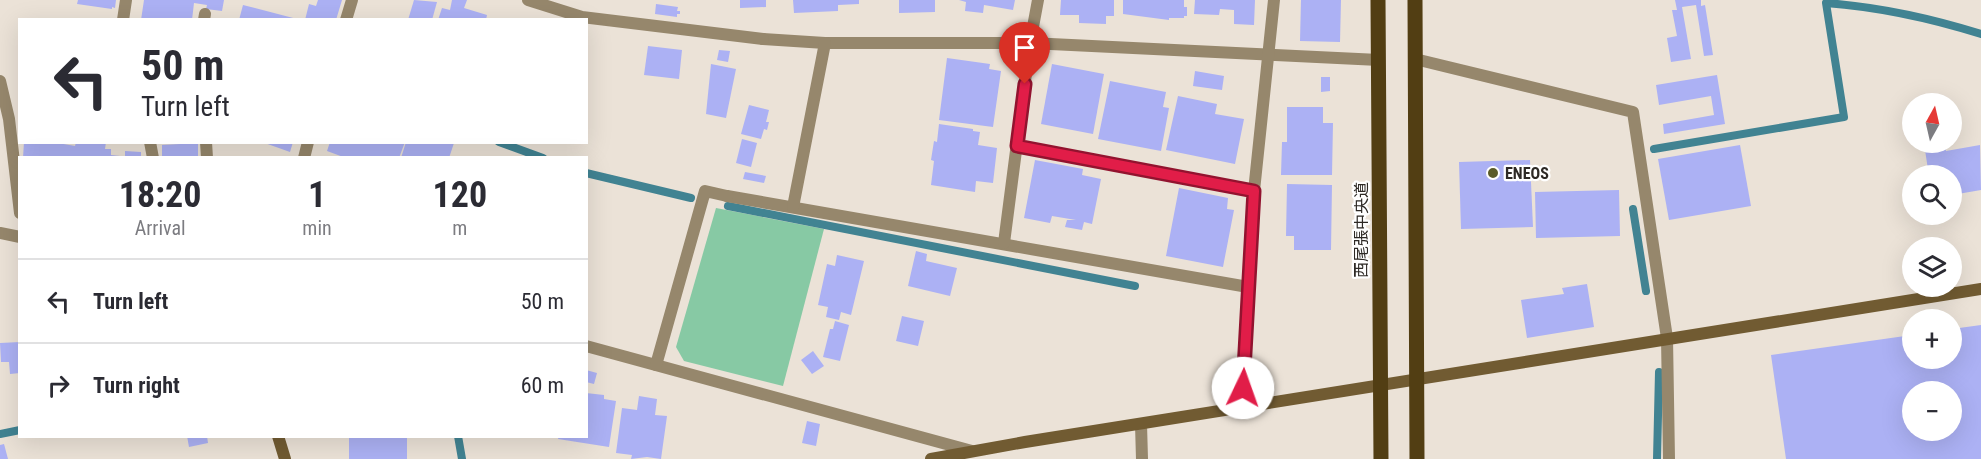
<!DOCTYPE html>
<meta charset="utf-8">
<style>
:root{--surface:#fff;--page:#f7f7f7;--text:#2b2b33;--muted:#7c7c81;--line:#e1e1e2}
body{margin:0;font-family:"Roboto Condensed","Noto Sans JP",sans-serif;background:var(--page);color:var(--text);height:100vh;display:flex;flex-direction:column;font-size:22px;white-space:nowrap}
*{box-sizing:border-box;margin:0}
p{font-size:20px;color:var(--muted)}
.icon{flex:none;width:33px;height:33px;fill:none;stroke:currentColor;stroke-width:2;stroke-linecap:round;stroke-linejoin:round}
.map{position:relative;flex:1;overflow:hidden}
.panel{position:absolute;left:18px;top:156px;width:570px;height:282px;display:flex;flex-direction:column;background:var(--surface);border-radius:0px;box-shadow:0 6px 24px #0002}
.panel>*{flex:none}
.hud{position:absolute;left:18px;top:18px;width:570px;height:126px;border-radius:0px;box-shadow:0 6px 24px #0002;background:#fff;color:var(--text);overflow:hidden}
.needle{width:39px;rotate:8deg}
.tools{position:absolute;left:1902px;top:93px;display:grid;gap:12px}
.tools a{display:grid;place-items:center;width:60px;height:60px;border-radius:50%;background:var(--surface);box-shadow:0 6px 24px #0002;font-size:30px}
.pin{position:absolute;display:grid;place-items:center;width:51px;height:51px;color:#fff;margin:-62px -26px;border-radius:50% 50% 50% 0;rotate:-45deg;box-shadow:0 0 6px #0007}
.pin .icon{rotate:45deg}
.me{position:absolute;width:66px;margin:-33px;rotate:3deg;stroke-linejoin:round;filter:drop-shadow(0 0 4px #0008)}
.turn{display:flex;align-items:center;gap:21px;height:126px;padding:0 24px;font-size:27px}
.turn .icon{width:78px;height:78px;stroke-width:2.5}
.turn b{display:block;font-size:42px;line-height:51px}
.eta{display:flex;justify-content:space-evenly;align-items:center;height:102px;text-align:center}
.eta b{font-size:36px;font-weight:700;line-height:42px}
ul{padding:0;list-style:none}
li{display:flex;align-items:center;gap:18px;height:84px;padding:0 24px;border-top:2px solid var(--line)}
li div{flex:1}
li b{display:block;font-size:22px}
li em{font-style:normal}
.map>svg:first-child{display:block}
.green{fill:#87c9a4}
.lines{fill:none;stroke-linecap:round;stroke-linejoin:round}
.stream{stroke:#418392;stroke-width:8}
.building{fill:#acb1f4;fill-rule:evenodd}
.lane{stroke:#96876c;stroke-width:12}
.street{stroke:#96876c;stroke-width:12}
.secondary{stroke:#715b32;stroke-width:12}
.primary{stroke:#523e13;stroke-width:15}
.route-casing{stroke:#92132f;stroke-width:15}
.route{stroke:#e11d48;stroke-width:10}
.poi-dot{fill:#5a5b28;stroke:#fff;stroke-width:2}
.labels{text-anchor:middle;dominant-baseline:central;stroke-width:4.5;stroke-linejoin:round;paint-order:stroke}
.poi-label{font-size:16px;font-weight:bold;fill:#2d2925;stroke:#fff;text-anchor:start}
.street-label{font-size:16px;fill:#2d2925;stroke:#fff}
</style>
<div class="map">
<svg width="1981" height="459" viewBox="0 0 1981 459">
<rect width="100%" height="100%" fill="#ebe2d7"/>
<!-- green -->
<path class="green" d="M716,208l108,21 -41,157 -99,-25 -8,-14z"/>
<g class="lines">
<!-- stream -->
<g class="stream">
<path d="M499,142l44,16"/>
<path d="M1654,149l190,-32 -18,-114c53,4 104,15 155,31"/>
<path d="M586,173l105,25"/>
<path d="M728,206l407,80"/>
<path d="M1633,209l13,82"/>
<path d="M0,434l20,-4"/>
<path d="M458,436l4,23"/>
<path d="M1657,459l2,-87"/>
</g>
</g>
<!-- building -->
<g class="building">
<path d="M78,0h38l-1,8 -3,-1v2l-35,-5z"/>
<path d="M144,0h80l-2,11 -16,-2 1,-4 -13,-2 -2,17h-51z"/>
<path d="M318,0h24l-6,20h-31l4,-16 7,2z"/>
<path d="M414,0l23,2 -5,18h-24z"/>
<path d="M452,0h15l-3,8 23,7 -1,5h-48l4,-12 8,2z"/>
<path d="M740,0h26v7l-26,1z"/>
<path d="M793,0h66v4l-21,1v6l-44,2z"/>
<path d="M899,0h36v12l-36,1z"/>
<path d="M959,0h56l-2,10 -29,-5 -1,8 -18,-2 1,-9z"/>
<path d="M1061,0h53v16h-8v8l-27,-1v-8h-19z"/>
<path d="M1123,0h61v7h3v9h-3v2h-15v2l-46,-6z"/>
<path d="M1195,0h60l-1,25 -20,-1v-14l-14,-1 -1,6 -25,-1z"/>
<path d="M1301,0h40l-1,42 -40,-1z"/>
<path d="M1675,0h26v6l4,-1 8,50 -9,1 -8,-51 -14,2 9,52 -20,3 -4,-24 10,-2 -5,-26h5z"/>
<path d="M656,4l22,3 -1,4h3v3h-3v3l-22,-3z"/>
<path d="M243,5l54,14v1h-58z"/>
<path d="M648,46l34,4 -3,29 -35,-4z"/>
<path d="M719,50l11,1 -2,11 -11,-2z"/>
<path d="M947,58l43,6 -1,5 12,2 -8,56 -54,-7z"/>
<path d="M711,64l25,5 -10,49 -20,-4z"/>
<path d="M1052,64l52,10 -11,60 -52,-10z"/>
<path d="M1195,71l29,5 -2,14 -29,-4z"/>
<path d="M1717,75l8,49 -61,10 -1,-10 51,-9 -3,-19 -52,9 -3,-20z"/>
<path d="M1321,77h9v14l-9,1z"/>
<path d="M1110,81l56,11 -3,15 6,1 -8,43 -63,-12z"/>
<path d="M1178,96l39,8 -2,10 29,5 -9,45 -69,-14z"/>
<path d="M749,105l20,5 -3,12h3l-2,8 -3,-1 -3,10 -20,-5z"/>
<path d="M1287,107h36v16h10l-1,52h-51l1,-33h5z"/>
<path d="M939,124l34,5v2l7,1 -2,13 19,3 -4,35 -17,-2 -1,11 -44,-7 3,-24 -3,-1 3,-19 3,1z"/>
<path d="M742,139l15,4 -6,24 -15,-4z"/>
<path d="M24,142h28l23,4 1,-4h30l-1,7h6v6l9,1v2h-97z"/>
<path d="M262,142h31l-3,10z"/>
<path d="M330,142h75l-6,16h-53l-19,-7z"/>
<path d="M406,142h46l2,1 -5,15h-48z"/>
<path d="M198,143v15h-36v-13z"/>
<path d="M1740,145l11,61 -82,14 -11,-61z"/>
<path d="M1980,145l1,45 -29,5v-19h-23l-4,-26 20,-3 1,4z"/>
<path d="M125,151l16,1v6h-16z"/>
<path d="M1035,160l48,9 -1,6 19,4 -9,45 -8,-2 -2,8 -17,-3 2,-7h9l-24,-4 -2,7 -26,-5z"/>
<path d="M1530,160l3,67 -72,2 -2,-67z"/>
<path d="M745,172l21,4 -2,7 -21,-4z"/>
<path d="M1287,184l45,1 -1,65h-37v-14h-8z"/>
<path d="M1179,188l49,10 -1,11 7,1 -11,57 -57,-11z"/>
<path d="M1619,190l1,46 -84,2 -1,-46z"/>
<path d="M916,251l11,3 -1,7 31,7 -7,28 -42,-10z"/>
<path d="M837,255l27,6 -13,54 -10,-3 -2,8 -13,-3 2,-10 -10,-2 9,-41 8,2z"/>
<path d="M1587,284l7,43 -67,11 -6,-38 43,-6 -2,-6z"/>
<path d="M902,316l22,5 -6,25 -22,-5z"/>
<path d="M835,321l14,4 -9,36 -17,-4 7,-28h3z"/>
<path d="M1981,325v134h-195l-15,-104 141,-20v23h40v-29zM1912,392h40v38h-40z"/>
<path d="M20,342v31l-10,1 -1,-12h-8l-1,-19z"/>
<path d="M813,351l11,15 -12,8 -11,-14z"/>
<path d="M586,370l11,3 -3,11 -8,-2z"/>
<path d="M586,393l18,2v4l12,2 -7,46 -51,-8 1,-3h27z"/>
<path d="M639,396l18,3 -2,16 12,1 -6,43 -14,-2 -16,2 1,-4 -16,-2 6,-45 15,2z"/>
<path d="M807,421l13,3 -4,22 -14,-3z"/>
<path d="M187,436h20l1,7 -19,4z"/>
<rect x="349" y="436" width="58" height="23"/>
<path d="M4,444l4,15h-8v-14z"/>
</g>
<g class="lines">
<!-- lane -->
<g class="lane">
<path d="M204,20l1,-6"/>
<path d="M763,39l62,4h205l349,17"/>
<path d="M206,142l1,16"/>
<path d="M1017,146l237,45"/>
<path d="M727,196l521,91"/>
<path d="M793,207l32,-164"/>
<path d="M1004,243l26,-200 8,-43"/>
<path d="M1667,338l2,121"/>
<path d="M1242,408l12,-217 20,-191"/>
</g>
<!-- street -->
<g class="street">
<path d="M528,0l54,17 181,22"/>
<path d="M123,20l3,-20"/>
<path d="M346,20l6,-20"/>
<path d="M1415,59l218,53 34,226"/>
<path d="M0,81l9,38 11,94"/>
<path d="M150,142l3,16"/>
<path d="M304,158l4,-16"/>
<path d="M0,233l20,4"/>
<path d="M586,346l386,105"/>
<path d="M656,365l49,-174 22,5"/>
<path d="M1141,424l1,35"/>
</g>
<!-- secondary -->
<g class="secondary">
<path d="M278,436l7,23"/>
<path d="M931,459l94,-17 956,-153"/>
</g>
<!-- primary -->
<g class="primary">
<path d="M1378,0l3,459"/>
<path d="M1415,0l2,459"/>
</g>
</g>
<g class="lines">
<!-- route casing -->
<g class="route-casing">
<path id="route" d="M1025,84l-8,62 237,45 -11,197"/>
</g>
<!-- route -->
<use href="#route" class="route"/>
</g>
<!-- markers -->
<circle class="poi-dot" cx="1493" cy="173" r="6"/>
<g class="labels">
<!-- poi labels -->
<g class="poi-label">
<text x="1505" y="173">ENEOS</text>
</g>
<!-- street labels -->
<g class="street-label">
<text transform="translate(1361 230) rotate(-90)">西尾張中央道</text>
</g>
</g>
</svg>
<div class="tools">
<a><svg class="needle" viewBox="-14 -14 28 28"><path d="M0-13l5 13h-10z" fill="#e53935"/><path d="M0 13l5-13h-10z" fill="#7c7c81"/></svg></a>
<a><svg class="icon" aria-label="search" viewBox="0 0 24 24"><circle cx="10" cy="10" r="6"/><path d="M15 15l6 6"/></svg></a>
<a><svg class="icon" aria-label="layers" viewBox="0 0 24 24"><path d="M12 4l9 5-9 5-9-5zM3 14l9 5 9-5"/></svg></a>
<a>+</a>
<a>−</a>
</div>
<div class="pin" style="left:1025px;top:84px;background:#d93025"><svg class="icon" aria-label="arrive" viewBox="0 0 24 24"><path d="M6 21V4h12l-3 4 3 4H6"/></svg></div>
<svg class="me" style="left:1243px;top:388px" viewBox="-20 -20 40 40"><circle r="19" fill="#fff"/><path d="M0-13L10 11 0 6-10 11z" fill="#e11d48"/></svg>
<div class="hud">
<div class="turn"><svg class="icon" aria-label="left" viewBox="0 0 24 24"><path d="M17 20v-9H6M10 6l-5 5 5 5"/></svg><div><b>50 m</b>Turn left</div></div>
</div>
<section class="panel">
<div class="eta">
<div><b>18:20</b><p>Arrival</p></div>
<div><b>1</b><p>min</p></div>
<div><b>120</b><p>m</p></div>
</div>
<ul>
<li><svg class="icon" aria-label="left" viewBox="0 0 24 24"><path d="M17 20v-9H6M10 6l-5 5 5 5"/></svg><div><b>Turn left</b></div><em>50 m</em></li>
<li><svg class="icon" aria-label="right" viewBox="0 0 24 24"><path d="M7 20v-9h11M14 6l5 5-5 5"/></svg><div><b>Turn right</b></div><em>60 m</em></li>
</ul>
</section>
</div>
